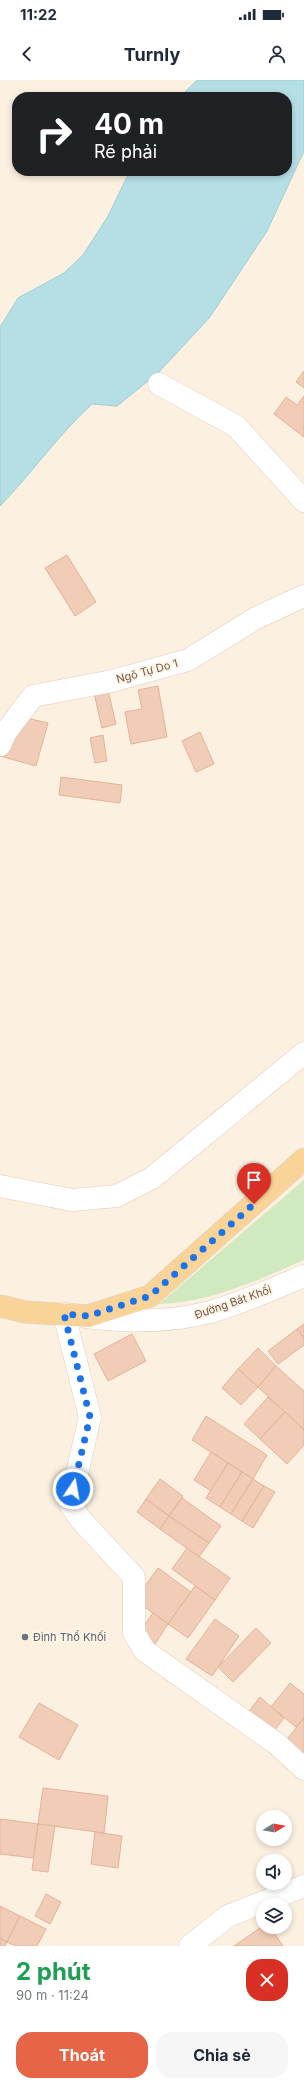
<!DOCTYPE html>
<html lang="vi">
<meta charset="utf-8">
<style>
:root{--surface:#fff;--page:#f6f6f7;--text:#1f2937;--muted:#747a83;--accent:#e56546}
body{margin:0;font-family:Inter,sans-serif;background:var(--page);color:var(--text);height:100vh;display:flex;flex-direction:column;font-size:15px;white-space:nowrap}
*{box-sizing:border-box;margin:0}
p{font-size:13px;color:var(--muted)}
.icon{flex:none;width:22px;height:22px;fill:none;stroke:currentColor;stroke-width:2;stroke-linecap:round;stroke-linejoin:round}
.map{position:relative;height:1866px;overflow:hidden}
.details{display:flex;flex-direction:column;background:var(--surface);flex:1}
.details>*{flex:none}
.guide{position:absolute;left:12px;top:12px;width:280px;height:84px;border-radius:16px;box-shadow:0 2px 6px #0003;background:#202124;color:#fff;overflow:hidden}
.needle{width:26px;rotate:79deg}
.buttons{position:absolute;left:256px;top:1730px;display:grid;gap:8px}
.buttons a{display:grid;place-items:center;width:36px;height:36px;border-radius:50%;background:var(--surface);box-shadow:0 2px 6px #0003;font-size:20px}
.pin{position:absolute;display:grid;place-items:center;width:34px;height:34px;color:#fff;margin:-41px -17px;border-radius:50% 50% 50% 0;rotate:-45deg;box-shadow:0 0 4px #0007}
.pin .icon{rotate:45deg}
.me{position:absolute;width:44px;margin:-22px;rotate:12deg;stroke-linejoin:round;filter:drop-shadow(0 0 3px #0008)}
.turn{display:flex;align-items:center;gap:14px;height:84px;padding:0 16px;font-size:18px}
.turn .icon{width:52px;height:52px;stroke-width:2.5}
.turn b{display:block;font-size:28px;line-height:34px}
.round{display:grid;place-items:center;flex:none;width:42px;height:42px;border-radius:16px;background:var(--page)}
.head{display:flex;align-items:center;justify-content:space-between;height:68px;padding:0 16px}
h1{font-size:24px;font-weight:700;line-height:30px;color:#1e9e55}
.action{display:flex;gap:8px;margin-top:auto;padding:8px 16px}
.action a{flex:1;height:46px;border-radius:16px;background:var(--accent);color:#fff;font-size:16px;font-weight:700;line-height:46px;text-align:center}
.action a+a{background:var(--page);color:var(--text)}
.status{display:flex;justify-content:space-between;align-items:center;height:28px;padding:0 20px;background:var(--surface);direction:ltr}
.status svg{height:11px;fill:currentColor}
header{display:flex;justify-content:space-between;align-items:center;height:52px;padding:0 16px;background:var(--surface);font-size:18px;font-weight:700}
.map>svg:first-child{display:block}
.green{fill:#d1e9bf}
.water{fill:#b6dfe5;stroke:#9ccfd6}
.building{fill:#f1cdb8;stroke:#e3b399}
.lines{fill:none;stroke-linecap:round;stroke-linejoin:round}
.minor-casing{stroke:#dfccbd;stroke-width:23}
.major-casing{stroke:#dad3cf;stroke-width:23}
.minor{stroke:#fff;stroke-width:22}
.major{stroke:#fad399;stroke-width:22}
.route{stroke:#1a73e8;stroke-width:7;stroke-dasharray:0 12.6}
.worship-dot{fill:#6b7280;stroke:#fff5e6;stroke-width:1.5}
.labels{text-anchor:middle;dominant-baseline:central;stroke-width:4;stroke-linejoin:round;paint-order:stroke}
.street-label{font-size:11px;fill:#725648;stroke:#fff5e6}
.worship-label{font-size:11px;fill:#5b616d;stroke:#fff5e6;text-anchor:start}
</style>
<div class="status"><b>11:22</b><svg viewBox="0 0 49 12"><path d="M0 12V9h3v3zM5 12V6h3v6zM10 12V3h3v9zM15 12V0h3v12zM26 1h20v11H26zM47 4h2v5h-2z"/></svg></div>
<header><svg class="icon" aria-label="back" viewBox="0 0 24 24"><path d="M15 5l-7 7 7 7"/></svg>Turnly<svg class="icon" aria-label="person" viewBox="0 0 24 24"><circle cx="12" cy="8" r="4"/><path d="M4 21q1-7 8-7t8 7"/></svg></header>
<div class="map">
<svg width="304" height="1866" viewBox="0 0 304 1866">
<rect width="100%" height="100%" fill="#fcf0e0"/>
<!-- green -->
<path class="green" d="M304,1100v80c-46,20 -94,43 -145,44z"/>
<!-- water -->
<path class="water" d="M197,0h107v71l-37,80 -57,86 -52,56 -41,33 -25,-2c-34,31 -60,69 -92,102v-179l18,-29 46,-25 19,-18 24,-37 23,-47h157v-74h-107z"/>
<!-- building -->
<g class="building">
<path d="M304,291v17l-8,-6z"/>
<path d="M304,316v41l-30,-23 12,-17 11,8z"/>
<path d="M67,475l29,47 -21,14 -30,-48z"/>
<path d="M158,606l9,51 -36,7 -6,-32 17,-3 -4,-19z"/>
<path d="M108,610l8,34 -14,4 -8,-35z"/>
<path d="M18,636l30,7 -12,43 -36,-10v-9z"/>
<path d="M200,652l14,32 -18,8 -14,-31z"/>
<path d="M103,655l4,26 -12,2 -5,-25z"/>
<path d="M61,697l61,8 -2,18 -61,-8z"/>
<path d="M304,1244v14l-7,-9z"/>
<path d="M297,1249l7,9v7l-26,19 -10,-13z"/>
<path d="M132,1254l14,27 -38,20 -14,-27z"/>
<path d="M258,1268l18,18 -18,21 -20,-18z"/>
<path d="M276,1286l28,25v39l-46,-43z"/>
<path d="M238,1289l20,18 -17,18 -19,-17z"/>
<path d="M268,1317l17,15 -25,27 -16,-15z"/>
<path d="M285,1332l19,18v15l-17,19 -27,-25z"/>
<path d="M206,1336l61,39 -14,24 -61,-39z"/>
<path d="M211,1372l17,11 -17,28 -17,-11z"/>
<path d="M228,1383l14,9 -22,35 -14,-9z"/>
<path d="M242,1392l11,7 -22,35 -11,-7z"/>
<path d="M160,1399l23,17 -14,20 -23,-17z"/>
<path d="M253,1399l11,7 -22,35 -11,-7z"/>
<path d="M264,1406l11,6 -22,36 -11,-7z"/>
<path d="M182,1418l39,28 -12,17 -40,-27z"/>
<path d="M146,1419l23,17 -9,13 -23,-17z"/>
<path d="M169,1436l40,27 -10,14 -39,-28z"/>
<path d="M187,1468l43,30 -15,22 -43,-31z"/>
<path d="M158,1488l33,24 -23,32 -33,-24z"/>
<path d="M195,1506l20,14 -27,38 -20,-14z"/>
<path d="M153,1533l15,11 -15,23 -16,-12z"/>
<path d="M215,1539l24,17 -27,40 -26,-17z"/>
<path d="M256,1548l15,15 -38,39 -15,-15z"/>
<path d="M290,1603l14,11v24l-8,9 -25,-20z"/>
<path d="M260,1617l24,21 -13,17 -25,-20z"/>
<path d="M39,1623l39,22 -19,35 -40,-23z"/>
<path d="M304,1638v41l-20,-16z"/>
<path d="M43,1708l65,8 -4,37 -66,-9z"/>
<path d="M0,1739l38,5 -4,34 -34,-4z"/>
<path d="M38,1744l17,2 -7,46 -16,-2z"/>
<path d="M95,1752l27,4 -4,32 -27,-4z"/>
<path d="M46,1814l15,8 -11,22 -15,-8z"/>
<path d="M0,1826l20,10 -13,26 -7,-4z"/>
<path d="M20,1836l26,13 -9,17h-21l-9,-4z"/>
<path d="M263,1846l7,1 13,19h-49z"/>
<path d="M0,1858l7,4 -2,4h-5z"/>
</g>
<g class="lines">
<!-- minor casing -->
<g class="minor-casing">
<g id="minor">
<path d="M159,304l77,42 68,75"/>
<path d="M0,665l5,-12 28,-37 79,-15 76,-21 68,-42 48,-22"/>
<path d="M0,1106l72,14 45,-4 35,-18 152,-125"/>
<path d="M304,1196c-31,13 -62,27 -94,36 -49,13 -97,9 -146,2l26,103 -20,87 11,16 53,57v56l11,18 132,93 27,25"/>
<path d="M190,1866l38,-30 76,-30"/>
</g>
</g>
<!-- major casing -->
<g class="major-casing">
<path id="major" d="M0,1226l25,6 63,4 62,-20 154,-137"/>
</g>
<!-- minor -->
<use href="#minor" class="minor"/>
<!-- major -->
<use href="#major" class="major"/>
</g>
<g class="lines">
<!-- route -->
<path class="route" d="M73,1409l17,-72 -26,-103 24,2 62,-20 104,-92"/>
</g>
<!-- markers -->
<circle class="worship-dot" cx="25" cy="1557" r="4"/>
<g class="labels">
<!-- street labels -->
<g class="street-label">
<text transform="translate(147 591) rotate(-15)">Ngõ Tự Do 1</text>
<text transform="translate(233 1222) rotate(-19)">Đường Bát Khối</text>
</g>
<!-- worship labels -->
<g class="worship-label">
<text x="33" y="1557">Đình Thổ Khối</text>
</g>
</g>
</svg>
<div class="buttons">
<a><svg class="needle" viewBox="-14 -14 28 28"><path d="M0-13l5 13h-10z" fill="#e53935"/><path d="M0 13l5-13h-10z" fill="#747a83"/></svg></a>
<a><svg class="icon" aria-label="sound" viewBox="0 0 24 24"><path d="M4 9h4l5-4v14l-5-4H4zM17 9q2 3 0 6"/></svg></a>
<a><svg class="icon" aria-label="layers" viewBox="0 0 24 24"><path d="M12 4l9 5-9 5-9-5zM3 14l9 5 9-5"/></svg></a>
</div>
<div class="pin" style="left:254px;top:1124px;background:#d93025"><svg class="icon" aria-label="arrive" viewBox="0 0 24 24"><path d="M6 21V4h12l-3 4 3 4H6"/></svg></div>
<svg class="me" style="left:73px;top:1409px" viewBox="-20 -20 40 40"><circle r="17" fill="#1a73e8" stroke="#fff" stroke-width="3"/><path d="M0-11L8 9 0 5-8 9z" fill="#fff"/></svg>
<div class="guide">
<div class="turn"><svg class="icon" aria-label="right" viewBox="0 0 24 24"><path d="M7 20v-9h11M14 6l5 5-5 5"/></svg><div><b>40 m</b>Rẽ phải</div></div>
</div>
</div>
<section class="details">
<div class="head"><div><h1>2 phút</h1><p>90 m · 11:24</p></div><a class="round" style="background:#d93025;color:#fff"><svg class="icon" aria-label="close" viewBox="0 0 24 24"><path d="M6 6l12 12M18 6L6 18"/></svg></a></div>
<div class="action"><a>Thoát</a><a>Chia sẻ</a></div>
</section>
